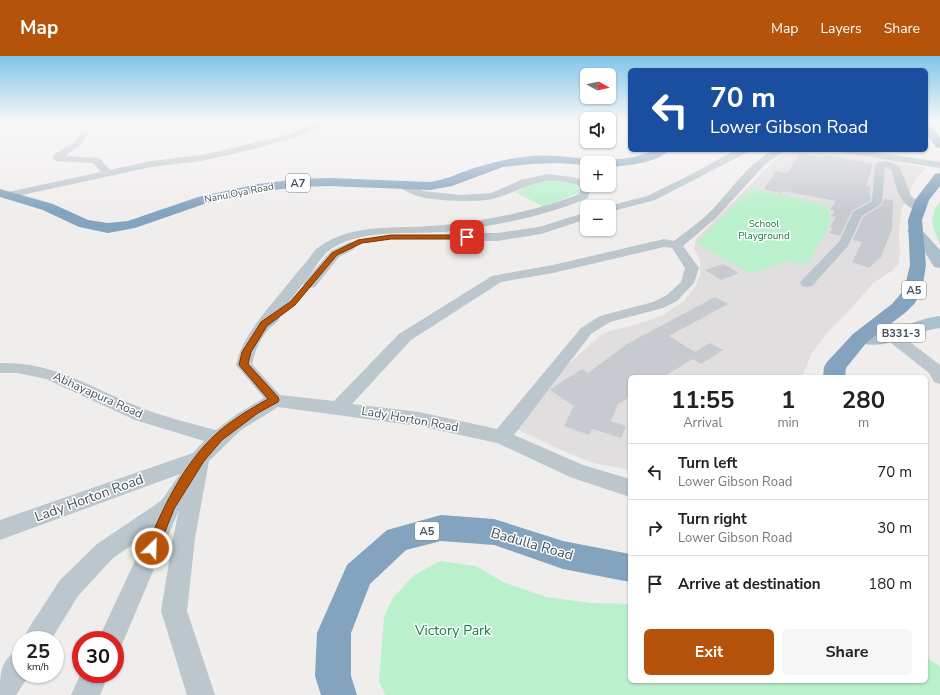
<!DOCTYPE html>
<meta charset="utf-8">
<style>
:root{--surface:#fff;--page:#f6f6f6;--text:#222;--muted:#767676;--line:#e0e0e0;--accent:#b45309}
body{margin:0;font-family:"Nunito Sans",sans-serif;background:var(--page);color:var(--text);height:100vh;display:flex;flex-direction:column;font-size:15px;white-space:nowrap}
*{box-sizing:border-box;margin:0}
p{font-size:13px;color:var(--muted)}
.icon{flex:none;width:22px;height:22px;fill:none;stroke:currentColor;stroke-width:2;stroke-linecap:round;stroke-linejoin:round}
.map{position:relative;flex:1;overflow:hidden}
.panel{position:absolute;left:628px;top:319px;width:300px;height:308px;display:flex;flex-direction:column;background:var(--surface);border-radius:6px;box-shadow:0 1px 3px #0004}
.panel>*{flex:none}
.guide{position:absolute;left:628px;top:12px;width:300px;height:84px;border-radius:6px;box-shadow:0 1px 3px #0004;background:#1a4fa0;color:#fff;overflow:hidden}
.needle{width:26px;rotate:98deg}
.fabs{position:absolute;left:580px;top:12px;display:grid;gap:8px}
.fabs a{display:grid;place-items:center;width:36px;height:36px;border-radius:6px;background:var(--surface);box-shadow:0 1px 3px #0004;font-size:20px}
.speed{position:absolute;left:12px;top:575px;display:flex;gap:8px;font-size:20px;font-weight:700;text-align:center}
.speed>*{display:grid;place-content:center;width:52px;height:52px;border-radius:50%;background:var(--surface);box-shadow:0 1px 3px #0004;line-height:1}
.speed small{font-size:10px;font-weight:400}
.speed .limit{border:6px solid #d22;background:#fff;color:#111}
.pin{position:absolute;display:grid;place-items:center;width:34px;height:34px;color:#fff;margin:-17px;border-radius:8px;box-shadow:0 2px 6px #0006}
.me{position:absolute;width:44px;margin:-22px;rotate:24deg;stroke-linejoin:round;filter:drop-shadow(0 0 3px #0008)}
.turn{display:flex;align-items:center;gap:14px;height:84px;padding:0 16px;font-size:18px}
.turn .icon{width:52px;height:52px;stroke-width:2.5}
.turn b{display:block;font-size:28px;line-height:34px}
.eta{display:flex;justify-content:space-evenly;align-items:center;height:68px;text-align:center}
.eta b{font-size:24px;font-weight:700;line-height:28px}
.primary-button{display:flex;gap:8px;margin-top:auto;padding:8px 16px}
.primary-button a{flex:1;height:46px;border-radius:6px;background:var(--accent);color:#fff;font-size:16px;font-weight:700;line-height:46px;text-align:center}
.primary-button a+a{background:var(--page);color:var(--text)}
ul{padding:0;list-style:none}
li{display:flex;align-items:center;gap:12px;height:56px;padding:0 16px;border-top:1px solid var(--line)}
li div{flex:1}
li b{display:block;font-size:15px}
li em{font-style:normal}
header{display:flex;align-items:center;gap:24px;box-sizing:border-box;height:56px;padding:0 20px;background:var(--accent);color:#fff}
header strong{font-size:19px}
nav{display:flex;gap:22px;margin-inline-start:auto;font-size:14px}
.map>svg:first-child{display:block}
.education{fill:#e1dedf}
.green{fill:#baf0cc}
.building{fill:#c7cbd0}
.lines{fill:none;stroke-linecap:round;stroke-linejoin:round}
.minor{fill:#bbc6cd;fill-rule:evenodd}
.major{fill:#acbfcd;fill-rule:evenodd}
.highway{fill:#83a3be;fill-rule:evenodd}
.route{fill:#b45309;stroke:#753606}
.labels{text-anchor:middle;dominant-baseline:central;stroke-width:3;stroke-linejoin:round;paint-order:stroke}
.far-street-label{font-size:10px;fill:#45525b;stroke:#fff}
.far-park-label{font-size:10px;fill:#147e44;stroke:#fff}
.shield{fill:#fff;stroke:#7d868c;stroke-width:1}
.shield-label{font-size:11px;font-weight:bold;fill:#45525b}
.street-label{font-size:12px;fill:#45525b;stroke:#fff}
.near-street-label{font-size:14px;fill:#45525b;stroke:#fff}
.near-park-label{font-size:14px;fill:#147e44;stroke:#fff}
</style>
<header>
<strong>Map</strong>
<nav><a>Map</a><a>Layers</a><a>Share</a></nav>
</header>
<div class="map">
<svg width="940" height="639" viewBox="0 0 940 639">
<rect width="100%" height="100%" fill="#f0eded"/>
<!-- education -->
<path class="education" d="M791,94h38l98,18 -11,10 -15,33 -2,24 1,16 -1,12 -7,8 -19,12 -24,28 -22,22 -15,20 -10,24h-172v93l-37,-7 -32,-13 -58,-27 98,-88 9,-4 25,-6 28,-10 22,-15 10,-13 5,-12v-14l-6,-13 2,-9 80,-80z"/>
<!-- green -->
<g class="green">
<path d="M554,123l22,4 4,9 -36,15 -29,-15 20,-10z"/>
<path d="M752,132l75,17 4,14 -5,14 -20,32 -20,-4 -35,13 -55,-31z"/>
<path d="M940,146v42c-8,-16 -12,-27 0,-42z"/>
<path d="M440,505l36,5 27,16 43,15 45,6 39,1v77h296v-23l14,8v29h-555l-6,-14 5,-64 9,-19 20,-22z"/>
</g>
<!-- building -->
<g class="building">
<path d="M800,97l23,5 1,-3 49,9 -7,22 5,1 -2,9h2v4l-19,11 -12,25 -11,-3 4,-5 -3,-1 6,-10 -5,-1 4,-5 -5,-1 6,-9 -53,-10 -2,2 -17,-4 12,-18 11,2z"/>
<path d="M884,143l9,1 -1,29 -11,28 -12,11 -17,-6 10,-20 -9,-2 10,-23 19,-12z"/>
<path d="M723,208l16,9 -18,7 -16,-10z"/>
<path d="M715,241l13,7 -59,32 26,16 15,-9 13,7 -22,14 -8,-5 -30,18h-33v20l-12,7 -7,17 15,5 -5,12 -29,-9 -3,6 -25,-9 10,-20 -24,-16 2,-2 30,-19 6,4 39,-29z"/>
</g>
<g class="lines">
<!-- minor -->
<g class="minor">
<path d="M316,66h12l-32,16 -59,15 -36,8 -50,6 -143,31 -5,-3 5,-3 93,-20 -8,-9 -36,-2 -5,-3 3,-4 20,-13 7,-10h3l4,2 -8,12 -16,11 34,2 11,12 41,-9 50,-6 36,-8 53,-13z"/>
<path d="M357,66h24c-6,4 -18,4 -24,0z"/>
<path d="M562,66h25v4l-21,-2z"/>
<rect x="609" y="66" width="21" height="4"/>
<path d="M736,94h16l-97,50 -46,12v-5h-4l42,-11 41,-20z"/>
<path d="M775,94h12l-19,12 -9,9 -43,47 -33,28 16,22 -5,15 -17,18 -14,7 -53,14 -19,12 -77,101 69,30 47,14v18l-60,-20 -73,-34 -78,-17 -141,-19 -37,23 -32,31 -14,77 -8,73 28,84h-28l-26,-84 12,-73 6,-28 -59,139 -5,3v-12h-17l49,-105 -34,23 -35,38 -27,44h-28l4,-9 33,-51 37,-36 64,-43 19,-27 -180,66v-20l193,-67 11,-12 -69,-21 -89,-41 -28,-6h-18v-10c55,-1 89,24 137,43 26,11 53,17 79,24l21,-16 27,-16 -28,-33c6,-27 25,-48 42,-69 10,-12 19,-24 29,-35 4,-5 7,-11 12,-14 36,-26 82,-17 124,-22 42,-4 97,-15 136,-31l1,-6 -2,-3c-37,-12 -49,3 -82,13 -14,5 -64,3 -79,-2 -6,-2 -11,-5 -17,-8l-1,-2 1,-2h8l15,7 38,4 30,-2 30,-13 26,-6 26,3 13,4 4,7 -2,10c-39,17 -93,28 -135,33 -38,5 -96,-5 -127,22 -5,5 -10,13 -14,19 -11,14 -22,29 -33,43l1,3c-3,5 -7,7 -11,11 -9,10 -14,22 -17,35l28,31 54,6 65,-67 93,-58 61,-11 111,-26 10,2c11,-9 23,-17 34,-27 22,-21 39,-52 67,-64zM664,191l8,1 13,20 -4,14 -14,13 -14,7 -53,14 -19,12 -84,101 -78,-17 -67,-8 59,-64 90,-58 52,-9z"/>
<path d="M840,94h21l79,12v6l-96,-15z"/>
<path d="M887,105l12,5 12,30 14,12 -6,3c-19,-4 -24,-25 -27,-41l-7,-3 -3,35 -1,2 -19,12 -14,30 -36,40 -5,1 -5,-1 -2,-3 2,-3 37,-38 14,-30 19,-11 3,-36 2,-2z"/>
<path d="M587,156v7l-46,15 -44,7h-43l-4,-1 -2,-3 2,-3 4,-1h43l42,-6z"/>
<path d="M350,186l4,1 2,3 -2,3 -15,8 -24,30 -5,1 -5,-1 -2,-3 2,-3 26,-30z"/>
<path d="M892,275l6,2 42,32v19l-6,-2 -5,-9 -43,-34 -2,-3 2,-3z"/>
<path d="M21,593v25h9l-14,21h-16c0,-21 0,-37 21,-46z"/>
<path d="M81,617v1h28l-9,21h-29z"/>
</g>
<!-- major -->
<g class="major">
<path d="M915,170l5,2 20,22v18l-6,-1 -11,-18 -16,-18 3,-3z"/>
<path d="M940,260v12c-34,4 -48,24 -87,14l-3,-4 3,-4c10,-3 20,1 31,-2 19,-4 36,-14 56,-16z"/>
</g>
<!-- highway -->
<g class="highway">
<path d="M926,68l4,1 10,13v10l-4,-1 -10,-13z"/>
<path d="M654,94h15c-10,13 -45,16 -60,17v-4h-22v2l-30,-2 -26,1 -28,3 -51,19 -22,4 -100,-4 -32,1 -40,5 -51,11 -72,25 -27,5 -29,-6 -36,-17 -43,-13v-8l53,15 35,16 20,3 20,-2 70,-24 60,-13 40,-5 32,-1 100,4c15,-2 27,-8 41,-13 19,-6 39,-11 59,-13 42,-3 85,13 124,-6z"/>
<path d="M940,117v13l-11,14 -7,20 4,45 -4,25 -7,13 -9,9 -39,30 -21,26 -1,9h-22l1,-10 3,-5 26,-28 39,-30 12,-14 6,-25 -2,-45 7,-20 20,-26z"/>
<path d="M441,459l53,4 69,22 67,13v28l-67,-13 -69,-24 -53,-4 -35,9 -36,34 -19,49v43l6,19h-36l-6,-19 2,-43 30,-68 40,-35z"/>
</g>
</g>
<!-- sky -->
<linearGradient id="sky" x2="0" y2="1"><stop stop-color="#80c5ea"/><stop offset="0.42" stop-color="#f8f7f7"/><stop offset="1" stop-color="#f8f7f7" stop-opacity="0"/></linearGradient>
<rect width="940" height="156" fill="url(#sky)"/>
<!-- route -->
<path class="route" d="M391,179h76l3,2 -3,2h-76l-29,4 -25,12 -42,50 -28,21 -16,26 -3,12 30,33 1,3 -1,2 -20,11 -36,27 -18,21 -30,48 -17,43 -5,1 -4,-1 -2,-4c16,-38 37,-84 69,-113 15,-14 35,-26 53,-36l-29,-34 3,-13 19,-30 29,-20 42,-49 26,-13z"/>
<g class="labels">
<!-- far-street labels -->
<g class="far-street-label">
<text transform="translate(239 137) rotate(-11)">Nanu Oya Road</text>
</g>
<!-- far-park labels -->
<g class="far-park-label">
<text x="764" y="168">School<tspan x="764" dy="12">Playground</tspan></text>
</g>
<!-- shield labels -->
<g class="shield">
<rect x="286" y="118" width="24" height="18" rx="3"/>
<rect x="902" y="225" width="24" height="18" rx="3"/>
<rect x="877" y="268" width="48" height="18" rx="3"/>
<rect x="415" y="466" width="24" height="18" rx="3"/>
</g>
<g class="shield-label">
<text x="298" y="127">A7</text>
<text x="914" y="234">A5</text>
<text x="901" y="277">B331-3</text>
<text x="427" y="475">A5</text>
</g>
<!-- street labels -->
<g class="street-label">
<text transform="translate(98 339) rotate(24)">Abhayapura Road</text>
<text transform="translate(410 363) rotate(10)">Lady Horton Road</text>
</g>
<!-- near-street labels -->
<g class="near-street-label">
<text transform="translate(89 442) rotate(-20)">Lady Horton Road</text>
<text transform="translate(532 488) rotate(16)">Badulla Road</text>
</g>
<!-- near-park labels -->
<g class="near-park-label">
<text x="453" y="574">Victory Park</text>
</g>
</g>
</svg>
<div class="fabs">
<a><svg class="needle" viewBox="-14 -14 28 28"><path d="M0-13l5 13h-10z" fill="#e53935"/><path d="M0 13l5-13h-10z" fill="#767676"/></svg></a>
<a><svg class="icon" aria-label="sound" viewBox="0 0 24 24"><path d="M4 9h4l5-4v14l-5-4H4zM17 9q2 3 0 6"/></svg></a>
<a>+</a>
<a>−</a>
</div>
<div class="speed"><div>25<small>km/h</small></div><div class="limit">30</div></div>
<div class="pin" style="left:467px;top:181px;background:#d93025"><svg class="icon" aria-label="arrive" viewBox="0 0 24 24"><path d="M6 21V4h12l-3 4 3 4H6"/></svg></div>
<svg class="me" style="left:152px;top:492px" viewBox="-20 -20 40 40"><circle r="17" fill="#b45309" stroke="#fff" stroke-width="3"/><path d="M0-11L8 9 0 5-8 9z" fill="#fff"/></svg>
<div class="guide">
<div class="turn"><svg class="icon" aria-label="left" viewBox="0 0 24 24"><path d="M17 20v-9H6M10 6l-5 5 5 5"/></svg><div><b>70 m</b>Lower Gibson Road</div></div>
</div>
<section class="panel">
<div class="eta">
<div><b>11:55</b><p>Arrival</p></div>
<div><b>1</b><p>min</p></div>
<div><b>280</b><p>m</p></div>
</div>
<ul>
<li><svg class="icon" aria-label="left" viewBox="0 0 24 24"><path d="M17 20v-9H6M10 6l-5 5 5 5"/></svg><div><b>Turn left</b><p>Lower Gibson Road</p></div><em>70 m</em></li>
<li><svg class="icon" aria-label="right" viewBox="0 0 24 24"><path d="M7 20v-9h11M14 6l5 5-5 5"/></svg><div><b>Turn right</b><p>Lower Gibson Road</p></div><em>30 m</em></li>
<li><svg class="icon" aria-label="arrive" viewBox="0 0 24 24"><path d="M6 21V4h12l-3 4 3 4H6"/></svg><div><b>Arrive at destination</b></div><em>180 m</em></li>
</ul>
<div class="primary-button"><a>Exit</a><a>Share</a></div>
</section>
</div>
